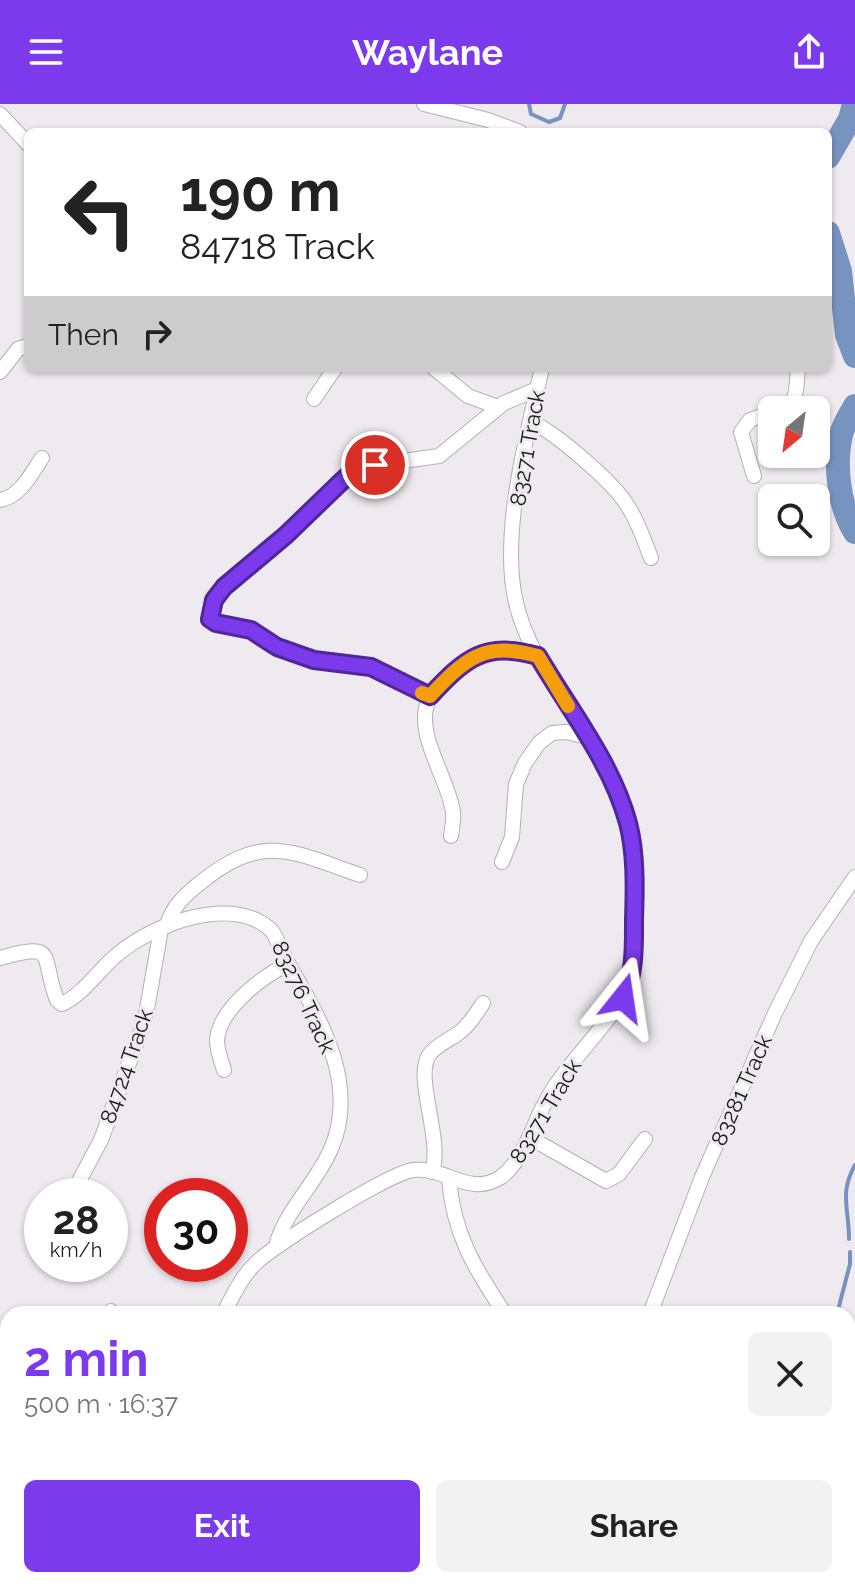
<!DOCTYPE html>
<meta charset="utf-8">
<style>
:root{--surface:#fff;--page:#f2f2f2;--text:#222;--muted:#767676;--accent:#7c3aed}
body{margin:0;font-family:Raleway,sans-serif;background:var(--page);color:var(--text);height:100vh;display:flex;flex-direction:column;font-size:30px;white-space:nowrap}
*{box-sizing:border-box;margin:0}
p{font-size:26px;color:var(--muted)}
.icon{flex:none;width:44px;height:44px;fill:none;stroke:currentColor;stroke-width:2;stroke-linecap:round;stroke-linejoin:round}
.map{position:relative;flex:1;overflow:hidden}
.panel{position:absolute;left:0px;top:1202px;width:856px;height:282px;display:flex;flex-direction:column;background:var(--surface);border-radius:24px 24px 0 0;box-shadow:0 2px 6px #0004}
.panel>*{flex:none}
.hud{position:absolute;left:24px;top:24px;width:808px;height:244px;border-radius:12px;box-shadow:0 2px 6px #0004;background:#fff;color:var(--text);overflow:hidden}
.needle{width:52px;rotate:209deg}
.buttons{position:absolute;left:758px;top:292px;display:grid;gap:16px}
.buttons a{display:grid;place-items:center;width:72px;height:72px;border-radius:12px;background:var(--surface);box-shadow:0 2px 6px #0004;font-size:40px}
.speed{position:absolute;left:24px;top:1074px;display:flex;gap:16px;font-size:40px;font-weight:700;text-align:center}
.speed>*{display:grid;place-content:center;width:104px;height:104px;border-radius:50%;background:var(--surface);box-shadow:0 2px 6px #0004;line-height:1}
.speed small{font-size:20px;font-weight:400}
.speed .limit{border:12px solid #d22;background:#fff;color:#111}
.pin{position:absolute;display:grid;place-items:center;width:68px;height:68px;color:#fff;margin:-34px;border:4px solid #fff;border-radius:50%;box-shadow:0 2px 8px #0007}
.me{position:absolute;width:88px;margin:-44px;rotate:15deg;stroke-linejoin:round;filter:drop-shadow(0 0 6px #0008)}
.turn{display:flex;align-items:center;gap:28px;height:168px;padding:0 24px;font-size:36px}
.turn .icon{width:104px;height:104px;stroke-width:2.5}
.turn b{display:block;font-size:56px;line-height:68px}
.then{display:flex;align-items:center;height:76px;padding:0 24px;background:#0003;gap:16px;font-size:30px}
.round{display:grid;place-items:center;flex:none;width:84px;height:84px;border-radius:12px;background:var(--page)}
.head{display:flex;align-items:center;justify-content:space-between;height:136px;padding:0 24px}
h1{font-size:48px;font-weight:700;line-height:60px;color:var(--accent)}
.primary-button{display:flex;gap:16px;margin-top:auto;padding:16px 24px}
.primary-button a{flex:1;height:92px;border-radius:12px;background:var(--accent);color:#fff;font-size:32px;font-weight:700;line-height:92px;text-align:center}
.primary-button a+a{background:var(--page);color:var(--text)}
header{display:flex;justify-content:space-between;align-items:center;height:104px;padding:0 24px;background:var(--accent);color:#fff;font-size:36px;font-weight:700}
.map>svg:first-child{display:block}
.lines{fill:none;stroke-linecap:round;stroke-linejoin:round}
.stream{stroke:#7793bf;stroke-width:4}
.river{stroke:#7793bf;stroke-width:24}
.minor-casing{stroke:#b3b0b5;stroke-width:16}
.minor{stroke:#fff;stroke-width:14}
.route-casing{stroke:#51269a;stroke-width:20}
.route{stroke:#7c3aed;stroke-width:14}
.slow{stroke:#f59e0b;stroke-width:14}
.labels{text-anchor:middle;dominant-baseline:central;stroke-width:6;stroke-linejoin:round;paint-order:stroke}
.street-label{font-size:22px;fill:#1b1a1c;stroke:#eeeaef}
</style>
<header><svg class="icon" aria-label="menu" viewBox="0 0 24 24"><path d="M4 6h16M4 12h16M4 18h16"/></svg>Waylane<svg class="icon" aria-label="share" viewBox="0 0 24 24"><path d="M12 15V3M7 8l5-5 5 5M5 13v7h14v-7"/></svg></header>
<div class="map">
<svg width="855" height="1483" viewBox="0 0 855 1483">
<rect width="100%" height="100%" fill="#eeeaef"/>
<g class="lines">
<!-- stream -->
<g class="stream">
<path d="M529,0l2,10 18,8 11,-4 5,-14"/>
<path d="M849,1135c0,-32 -10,-45 6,-74"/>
<path d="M837,1210l13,-50v-12"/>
<path d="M768,1476l15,7"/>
<path d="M823,1476l2,7"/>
</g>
<!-- river -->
<g class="river">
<path d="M828,53l22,-38 4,-15"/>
<path d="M828,129l12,38 7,64 8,21"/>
<path d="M855,302c-5,9 -12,19 -14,29 -7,29 -2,72 14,97"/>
</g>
<!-- minor casing -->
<g class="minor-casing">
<g id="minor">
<path d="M424,0l64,16 32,12"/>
<path d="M0,10l28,30"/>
<path d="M434,264l34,28 30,11"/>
<path d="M0,268l18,-23 10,-3"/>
<path d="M314,295l21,-31"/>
<path d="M782,306c17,-7 14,-26 16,-42"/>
<path d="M531,318c23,9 83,61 96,83 11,16 17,35 24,53"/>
<path d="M754,372l-13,-44 9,-12 22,-8"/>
<path d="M0,396c20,-3 31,-26 42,-42"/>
<path d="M430,592l-59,-29 -57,-7 -37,-13 -26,-17 -39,-9 -1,-11 13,-23 62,-52 65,-62 24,-8 64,-9 65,-53 33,-14"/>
<path d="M451,732c1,-8 3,-17 2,-24 -4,-33 -40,-79 -24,-113 5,-12 20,-22 30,-30 26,-22 47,-22 79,-13"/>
<path d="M502,758l10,-25 4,-53 9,-21 14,-20 13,-10 14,-1 21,5"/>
<path d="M167,822c4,-18 18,-31 33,-43 63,-51 90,-32 160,-8"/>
<path d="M0,854c59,-17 40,-2 57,42l5,4c22,-10 37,-35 56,-50 35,-30 116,-61 154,-23 7,11 10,23 17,34 32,55 70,120 42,184 -15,35 -45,60 -55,97"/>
<path d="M224,966c-3,-9 -7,-20 -7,-30 2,-31 46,-64 71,-76"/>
<path d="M529,1033l77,44 13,-7 26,-35"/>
<path d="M432,1068c11,-33 -18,-94 -3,-117 7,-10 22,-16 31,-23 10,-8 16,-18 23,-29"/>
<path d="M449,1074c4,56 26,91 56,136"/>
<path d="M71,1092l30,-56 39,-107 7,-24 14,-80"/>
<path d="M111,1207l1,3"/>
<path d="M223,1210c10,-18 18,-37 33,-51 18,-18 134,-90 157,-93 32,-4 56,28 88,7 14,-10 20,-25 28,-39 8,-19 16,-38 28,-55 21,-30 48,-56 67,-87 13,-23 10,-53 10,-78 1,-42 1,-88 -16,-127 -29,-63 -90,-126 -103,-193 -14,-67 12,-163 27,-230"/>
<path d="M650,1210l52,-137 73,-164 36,-72 44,-64"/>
<path d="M0,1360l8,1"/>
<path d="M129,1476l1,7"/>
<path d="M394,1476l1,7"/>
<path d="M486,1483v-7"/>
</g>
</g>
<!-- minor -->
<use href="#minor" class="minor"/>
</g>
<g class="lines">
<!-- route casing -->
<g class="route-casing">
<path id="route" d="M375,361l-24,8 -8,7 -57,55 -62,52 -10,13 -4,19 6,4 35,7 26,17 37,13 57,7 59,29c36,-38 54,-55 108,-40 31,53 74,107 90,167 8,30 7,66 6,97 0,27 1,54 -11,78"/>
</g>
<!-- route -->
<use href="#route" class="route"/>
<!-- slow -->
<path class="slow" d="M422,589l8,3c36,-38 54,-55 108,-40l30,50"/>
</g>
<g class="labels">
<!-- street labels -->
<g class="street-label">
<text transform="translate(527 344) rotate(-80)">83271 Track</text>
<text transform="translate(304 893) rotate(65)">83276 Track</text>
<text transform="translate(126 962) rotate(-71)">84724 Track</text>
<text transform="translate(741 986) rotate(-66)">83281 Track</text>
<text transform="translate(545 1007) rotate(-59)">83271 Track</text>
</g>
</g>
</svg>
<div class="buttons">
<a><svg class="needle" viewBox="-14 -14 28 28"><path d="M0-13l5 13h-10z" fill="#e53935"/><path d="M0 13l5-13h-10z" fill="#767676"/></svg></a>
<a><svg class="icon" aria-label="search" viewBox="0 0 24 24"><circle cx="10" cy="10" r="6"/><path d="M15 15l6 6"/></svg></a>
</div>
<div class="speed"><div>28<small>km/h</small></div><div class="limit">30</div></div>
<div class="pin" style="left:375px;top:361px;background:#d93025"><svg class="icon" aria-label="arrive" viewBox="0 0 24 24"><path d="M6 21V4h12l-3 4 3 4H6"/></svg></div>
<svg class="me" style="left:623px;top:894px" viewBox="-20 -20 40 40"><path d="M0-17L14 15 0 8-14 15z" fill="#7c3aed" stroke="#fff" stroke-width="4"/></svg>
<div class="hud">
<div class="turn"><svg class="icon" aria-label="left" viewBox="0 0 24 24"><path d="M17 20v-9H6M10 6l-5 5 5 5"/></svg><div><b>190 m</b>84718 Track</div></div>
<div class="then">Then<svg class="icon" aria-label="right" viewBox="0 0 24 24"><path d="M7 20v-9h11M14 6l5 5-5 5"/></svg></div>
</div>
<section class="panel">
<div class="head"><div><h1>2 min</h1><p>500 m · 16:37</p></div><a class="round"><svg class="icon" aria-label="close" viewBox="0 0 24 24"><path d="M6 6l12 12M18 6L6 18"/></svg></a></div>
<div class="primary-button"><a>Exit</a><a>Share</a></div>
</section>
</div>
